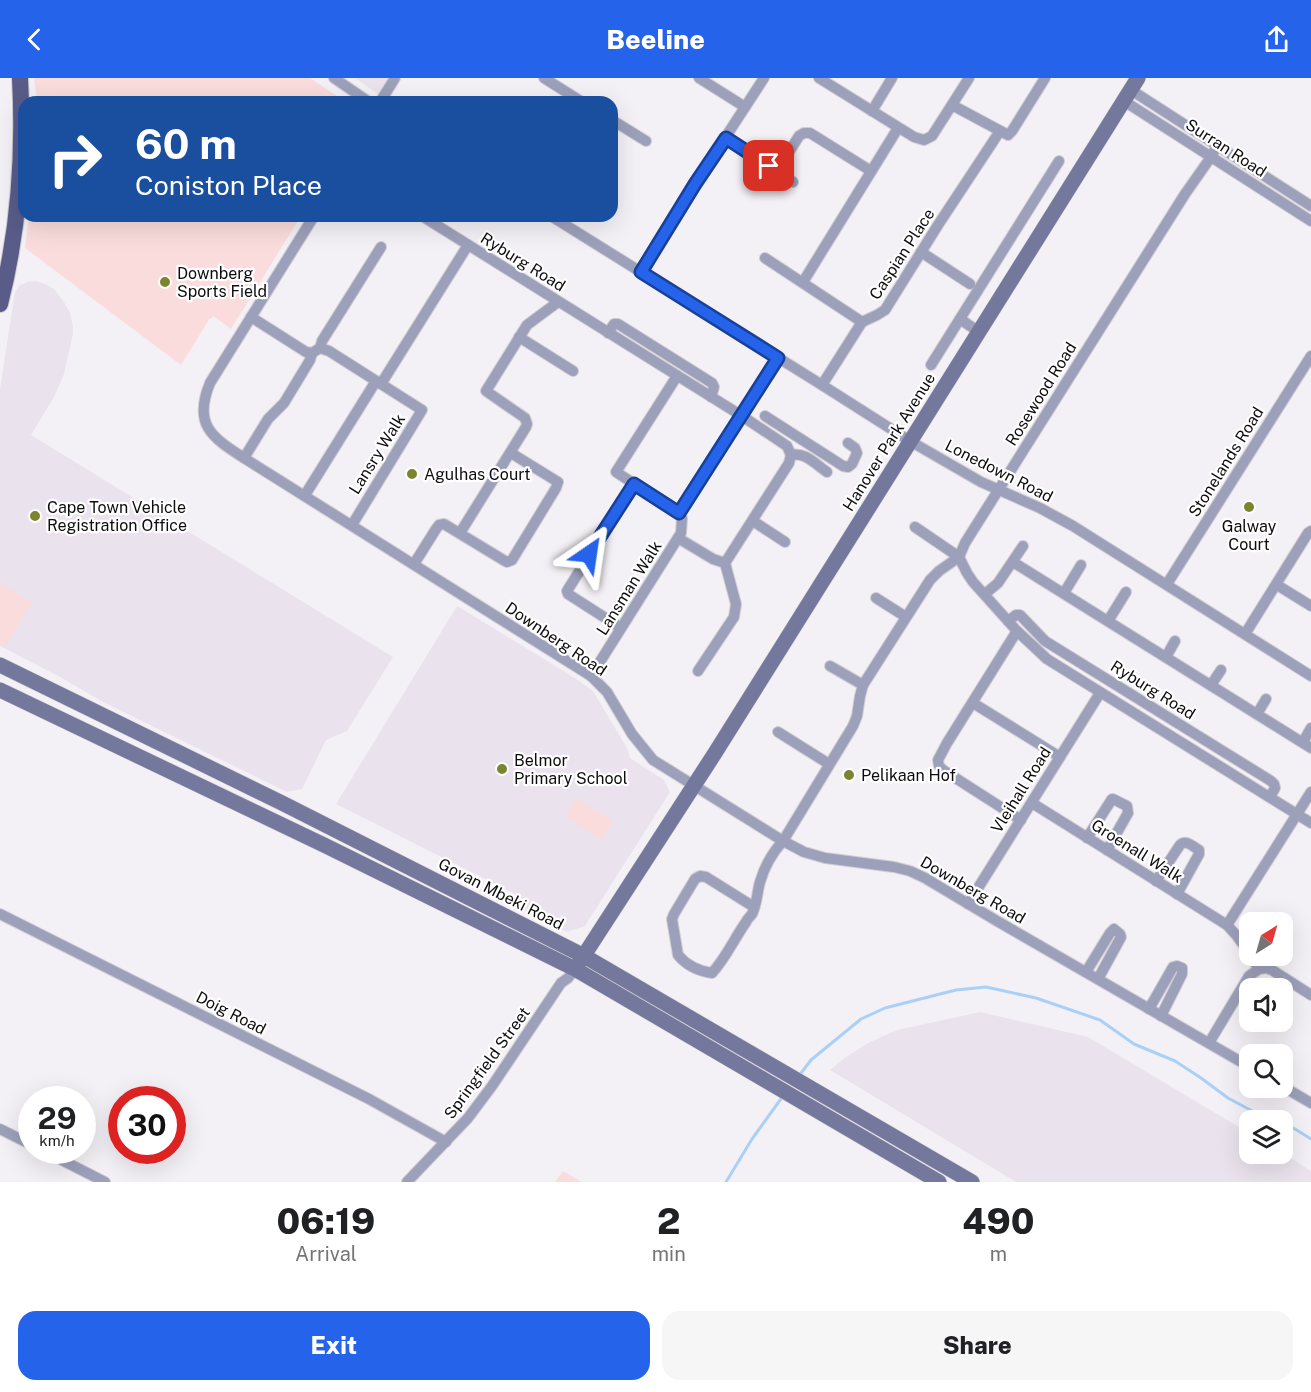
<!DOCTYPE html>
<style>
:root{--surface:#fff;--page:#f6f6f6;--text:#202124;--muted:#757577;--accent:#2563eb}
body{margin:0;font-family:"Public Sans",sans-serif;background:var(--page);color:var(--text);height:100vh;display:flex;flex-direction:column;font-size:22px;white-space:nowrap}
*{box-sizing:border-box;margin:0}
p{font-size:20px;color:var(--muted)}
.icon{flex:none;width:33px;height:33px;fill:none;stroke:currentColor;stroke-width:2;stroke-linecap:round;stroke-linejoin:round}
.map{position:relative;height:1104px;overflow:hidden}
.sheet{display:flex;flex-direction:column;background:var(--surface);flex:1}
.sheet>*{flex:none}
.hud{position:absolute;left:18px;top:18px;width:600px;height:126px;border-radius:18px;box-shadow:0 6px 24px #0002;background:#1a4fa0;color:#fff;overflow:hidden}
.needle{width:39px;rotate:37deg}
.buttons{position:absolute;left:1239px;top:834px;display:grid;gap:12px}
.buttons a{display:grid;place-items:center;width:54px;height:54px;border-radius:12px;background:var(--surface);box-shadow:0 6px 24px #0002;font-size:30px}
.speed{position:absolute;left:18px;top:1008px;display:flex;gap:12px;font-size:30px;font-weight:700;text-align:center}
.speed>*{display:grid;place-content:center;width:78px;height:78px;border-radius:50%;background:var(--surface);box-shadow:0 6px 24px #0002;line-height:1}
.speed small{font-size:15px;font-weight:400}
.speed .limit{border:9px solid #d22;background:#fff;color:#111}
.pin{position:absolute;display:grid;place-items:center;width:51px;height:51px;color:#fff;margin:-26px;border-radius:12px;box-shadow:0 3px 9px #0006}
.me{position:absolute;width:66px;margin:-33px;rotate:32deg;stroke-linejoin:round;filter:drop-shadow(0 0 4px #0008)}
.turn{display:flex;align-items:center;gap:21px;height:126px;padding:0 18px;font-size:27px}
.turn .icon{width:78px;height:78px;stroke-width:2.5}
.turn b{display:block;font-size:42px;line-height:51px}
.eta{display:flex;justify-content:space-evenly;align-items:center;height:102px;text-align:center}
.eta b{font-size:36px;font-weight:800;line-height:42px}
.cta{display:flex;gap:12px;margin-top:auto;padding:12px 18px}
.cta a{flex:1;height:69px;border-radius:18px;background:var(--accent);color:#fff;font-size:24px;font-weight:800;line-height:69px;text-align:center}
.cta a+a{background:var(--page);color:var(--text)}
header{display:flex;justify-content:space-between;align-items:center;height:78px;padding:0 18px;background:var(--accent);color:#fff;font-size:27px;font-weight:800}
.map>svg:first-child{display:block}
.built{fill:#eae3ed}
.green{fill:#fadcdc}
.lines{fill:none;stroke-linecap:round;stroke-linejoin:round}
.stream{stroke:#aad0f6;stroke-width:3}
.street-casing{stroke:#cfcdd1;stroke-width:12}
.secondary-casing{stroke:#cfcdd1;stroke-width:16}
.primary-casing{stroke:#cfcdd1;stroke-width:18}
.street{stroke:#9da0ba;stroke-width:10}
.secondary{stroke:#75789d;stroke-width:15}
.primary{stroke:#595c88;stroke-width:16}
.route-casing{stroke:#184099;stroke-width:15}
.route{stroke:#2563eb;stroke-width:10}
.poi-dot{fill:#7d8430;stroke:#fff;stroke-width:2}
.labels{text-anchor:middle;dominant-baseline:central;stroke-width:4.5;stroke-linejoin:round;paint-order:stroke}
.street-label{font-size:16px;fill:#0e0d0e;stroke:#fff}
.poi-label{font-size:16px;fill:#0e0d0e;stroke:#fff;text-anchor:start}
</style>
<header><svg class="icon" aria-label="back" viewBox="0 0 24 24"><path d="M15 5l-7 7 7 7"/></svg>Beeline<svg class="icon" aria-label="share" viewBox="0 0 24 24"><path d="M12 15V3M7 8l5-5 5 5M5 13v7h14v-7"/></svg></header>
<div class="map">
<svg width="1311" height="1104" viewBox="0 0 1311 1104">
<rect width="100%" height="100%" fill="#f4f1f6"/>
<!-- built -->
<g class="built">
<path d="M355,0h33l-10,16z"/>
<path d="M36,203l9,3 9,5 10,13 6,11 3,14v7l-9,40 -10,23 -23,38 362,222 -46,74 -21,9 -24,49 -15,3 -186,-91 -39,-23 -62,-32v-257l15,-97 4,-6 8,-4z"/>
<path d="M457,528l118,72 18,13 34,57 3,10 34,22 6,12 -85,134 -18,6 -49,-25 1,-11 -183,-92z"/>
<path d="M980,934l108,25 161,96 1,21 33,-1 28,18v11h-295l-186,-112 13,-11 25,-16 29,-13z"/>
</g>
<!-- green -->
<g class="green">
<path d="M34,0h276l36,24h-309z"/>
<path d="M29,138h272l-70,113 -18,-13 -2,3 -1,-1 -29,47 -156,-117z"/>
<path d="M0,505l32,20 -27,44 -5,-3z"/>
<path d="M576,720l37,23 -11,19 -37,-24z"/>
<path d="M563,1093l19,11h-27z"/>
</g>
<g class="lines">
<!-- stream -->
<g class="stream">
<path d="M798,999l13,-17 50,-41 24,-11 71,-18 30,-3 50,11 64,22 34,24 41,17 26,17 27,20 41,22"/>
<path d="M1282,1047l13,4 16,10"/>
<path d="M726,1104l26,-43 31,-43"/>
</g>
<!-- street casing -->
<g class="street-casing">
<g id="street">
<path d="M334,0l35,24"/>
<path d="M544,0l38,24"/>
<path d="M699,0l46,29"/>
<path d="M819,0l95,59 10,3 8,-4 37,-58"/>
<path d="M1131,12l180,116"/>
<path d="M1124,23l187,120"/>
<path d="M380,24l15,-24"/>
<path d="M952,27l56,30 4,-4 33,-53"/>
<path d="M872,33l20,-33"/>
<path d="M612,42l34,21"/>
<path d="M726,60l67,44"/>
<path d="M777,93l22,-35 5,-3h6l61,38"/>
<path d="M314,138l-104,167c-17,41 1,54 34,75l347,218 16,16 25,42 21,26 130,81 21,11 21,6 69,9 16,4 15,7 72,43 253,146"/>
<path d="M422,138l320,200 45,30 4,9"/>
<path d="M551,138l271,169 88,56 71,41 59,26 33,18 238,150"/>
<path d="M921,174l49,32"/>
<path d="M765,180l97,64"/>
<path d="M641,194l54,-88 69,-106"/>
<path d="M803,204c32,-51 63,-103 95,-154"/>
<path d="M251,239l55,35 6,1 8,-5 9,3 93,59 -70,115"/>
<path d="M960,241l19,13"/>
<path d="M862,244l15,-7 8,-5 53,-85 62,-94"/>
<path d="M608,255l6,-9h4l94,59 2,4 -3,10"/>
<path d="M519,259l54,34"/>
<path d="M320,270l2,-7 59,-94"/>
<path d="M931,287l128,-204"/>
<path d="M677,298l-61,96 63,41"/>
<path d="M381,306l87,-139"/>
<path d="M822,307l40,-63"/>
<path d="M765,338l78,50 5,1 4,-3 5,-11 -2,-5 -7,-5"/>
<path d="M791,377c15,-3 24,9 36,17"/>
<path d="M244,380l24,-39 16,-16 26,-43 2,-7"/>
<path d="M305,417l71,-114"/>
<path d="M679,435l99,-155"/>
<path d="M753,443l32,21"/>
<path d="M915,449l44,30 8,16 6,9 44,49 30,28 264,164"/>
<path d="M460,455l66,-106 1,-3 -2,-6 -39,-27 41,-66 31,-23"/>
<path d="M678,460l35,21 12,4"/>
<path d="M1013,484l298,186"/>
<path d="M725,485l64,-100 2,-8"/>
<path d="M414,486l22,-35 3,-4 5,-1 61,37 2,1 5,-2 44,-72 2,-6 -47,-29"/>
<path d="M1167,506l144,-228"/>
<path d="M1277,507l34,21"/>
<path d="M1064,515l17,-28"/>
<path d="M985,516l13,-11 25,-37"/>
<path d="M876,520l30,19"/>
<path d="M1008,543l8,-6h4l25,26 226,140 3,3 1,4 -5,9"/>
<path d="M1108,543l18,-29"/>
<path d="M621,550l-53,-34 -1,-3 67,-107"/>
<path d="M1017,553l-70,112 -9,17 1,6 4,4 78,50"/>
<path d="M1245,556l63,-101 3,-2"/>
<path d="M1166,579l9,-16"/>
<path d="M830,588l33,19"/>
<path d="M698,593l36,-54 2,-13 -11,-41"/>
<path d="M591,598l90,-143 1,-15 -3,-5"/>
<path d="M1211,607l10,-15"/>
<path d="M973,625l87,54"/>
<path d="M1257,636l9,-15"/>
<path d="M778,654l51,32"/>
<path d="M1303,664l8,-14"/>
<path d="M1032,725l195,122 10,11 13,18"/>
<path d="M1087,760l25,-39h1l14,7 1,7 -21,37"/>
<path d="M1156,803l24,-36c6,-6 12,1 19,5v4l-22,40"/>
<path d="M968,826l132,-211"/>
<path d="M754,829l-48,-30 -6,-1 -5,3 -21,35 -2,5 6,36c9,11 20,16 34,18 14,-15 22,-34 34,-51 1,-3 4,-5 6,-8 5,-9 5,-22 8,-32 4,-14 13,-30 23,-41l70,-115 4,-10 3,-20 3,-11 67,-105 9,-9 20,-14 6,-14 220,-349 26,-37 6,-11"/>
<path d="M0,836l369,185 77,43"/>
<path d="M1227,847l84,-133"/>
<path d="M1259,891l7,-1 6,2 39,25"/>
<path d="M1086,894l24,-39 4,-4 6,5 1,3 -23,42"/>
<path d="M1149,931l24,-42 4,-1 5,2v6l-21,42"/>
<path d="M1209,965l40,-67 10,-7 -9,-13"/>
<path d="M1282,978l4,4 -4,8"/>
<path d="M1282,1008l29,17"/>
<path d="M0,1051l32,16"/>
<path d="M42,1072l63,32"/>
<path d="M407,1104l61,-64 24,-32 69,-103 7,-5 7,-9"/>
</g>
</g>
<!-- secondary casing -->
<g class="secondary-casing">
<g id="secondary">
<path d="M0,587l282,138 302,153 388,226"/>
<path d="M0,612l324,155 251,124 364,213"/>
<path d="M579,885l136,-210 423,-675"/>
</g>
</g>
<!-- primary casing -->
<g class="primary-casing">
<path id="primary" d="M0,226c19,-74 24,-150 20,-226"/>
</g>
<!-- street -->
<use href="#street" class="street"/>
<!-- secondary -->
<use href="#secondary" class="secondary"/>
<!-- primary -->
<use href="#primary" class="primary"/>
</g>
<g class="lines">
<!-- route casing -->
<g class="route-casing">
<path id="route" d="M589,476l45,-70 45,29 99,-155 -137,-86 54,-88 31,-46 43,28"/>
</g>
<!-- route -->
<use href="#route" class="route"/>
</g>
<!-- markers -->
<g class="poi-dot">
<circle cx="165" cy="204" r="6"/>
<circle cx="412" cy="396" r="6"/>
<circle cx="1249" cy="429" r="6"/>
<circle cx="35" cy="438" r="6"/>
<circle cx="502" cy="691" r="6"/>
<circle cx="849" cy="697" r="6"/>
</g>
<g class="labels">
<!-- street labels -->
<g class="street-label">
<text transform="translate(1226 70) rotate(33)">Surran Road</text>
<text transform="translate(902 176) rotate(-57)">Caspian Place</text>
<text transform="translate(523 184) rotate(32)">Ryburg Road</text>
<text transform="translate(1041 316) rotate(-58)">Rosewood Road</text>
<text transform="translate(889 364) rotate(-58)">Hanover Park Avenue</text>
<text transform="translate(377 376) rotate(-58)">Lansry Walk</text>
<text transform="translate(1226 384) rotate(-58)">Stonelands Road</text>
<text transform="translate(999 393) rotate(27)">Lonedown Road</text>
<text transform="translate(629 510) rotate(-58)">Lansman Walk</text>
<text transform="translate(556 561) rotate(34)">Downberg Road</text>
<text transform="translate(1153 612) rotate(32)">Ryburg Road</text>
<text transform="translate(1021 712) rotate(-58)">Vleihall Road</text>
<text transform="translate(1137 773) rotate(32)">Groenall Walk</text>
<text transform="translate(973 812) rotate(30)">Downberg Road</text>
<text transform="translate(501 816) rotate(27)">Govan Mbeki Road</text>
<text transform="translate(231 935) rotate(27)">Doig Road</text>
<text transform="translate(487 985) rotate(-54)">Springfield Street</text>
</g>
<!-- poi labels -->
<g class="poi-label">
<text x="177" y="195">Downberg<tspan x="177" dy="18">Sports Field</tspan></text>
<text x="424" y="396">Agulhas Court</text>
<text x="47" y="429">Cape Town Vehicle<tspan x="47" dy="18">Registration Office</tspan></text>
<text x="1249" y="448" text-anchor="middle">Galway<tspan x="1249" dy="18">Court</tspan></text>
<text x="514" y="682">Belmor<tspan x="514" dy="18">Primary School</tspan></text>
<text x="861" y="697">Pelikaan Hof</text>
</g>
</g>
</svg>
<div class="buttons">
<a><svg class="needle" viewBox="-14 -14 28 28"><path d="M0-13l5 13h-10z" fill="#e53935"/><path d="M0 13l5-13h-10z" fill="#757577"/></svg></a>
<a><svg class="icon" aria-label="sound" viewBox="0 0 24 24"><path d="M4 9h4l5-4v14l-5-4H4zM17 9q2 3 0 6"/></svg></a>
<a><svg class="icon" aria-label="search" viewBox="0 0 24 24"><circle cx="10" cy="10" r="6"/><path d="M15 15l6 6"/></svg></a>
<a><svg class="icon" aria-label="layers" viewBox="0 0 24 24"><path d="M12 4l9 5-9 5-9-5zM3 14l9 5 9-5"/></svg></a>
</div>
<div class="speed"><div>29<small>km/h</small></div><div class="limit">30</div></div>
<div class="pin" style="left:769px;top:88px;background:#d93025"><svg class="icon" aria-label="arrive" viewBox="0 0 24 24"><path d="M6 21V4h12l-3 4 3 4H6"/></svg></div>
<svg class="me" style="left:589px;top:476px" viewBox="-20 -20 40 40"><path d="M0-17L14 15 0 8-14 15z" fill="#2563eb" stroke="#fff" stroke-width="4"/></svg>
<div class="hud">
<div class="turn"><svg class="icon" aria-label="right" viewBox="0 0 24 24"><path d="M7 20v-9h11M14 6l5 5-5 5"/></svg><div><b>60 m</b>Coniston Place</div></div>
</div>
</div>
<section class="sheet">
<div class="eta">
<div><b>06:19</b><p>Arrival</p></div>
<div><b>2</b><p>min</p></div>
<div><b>490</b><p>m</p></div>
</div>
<div class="cta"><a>Exit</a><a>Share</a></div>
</section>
